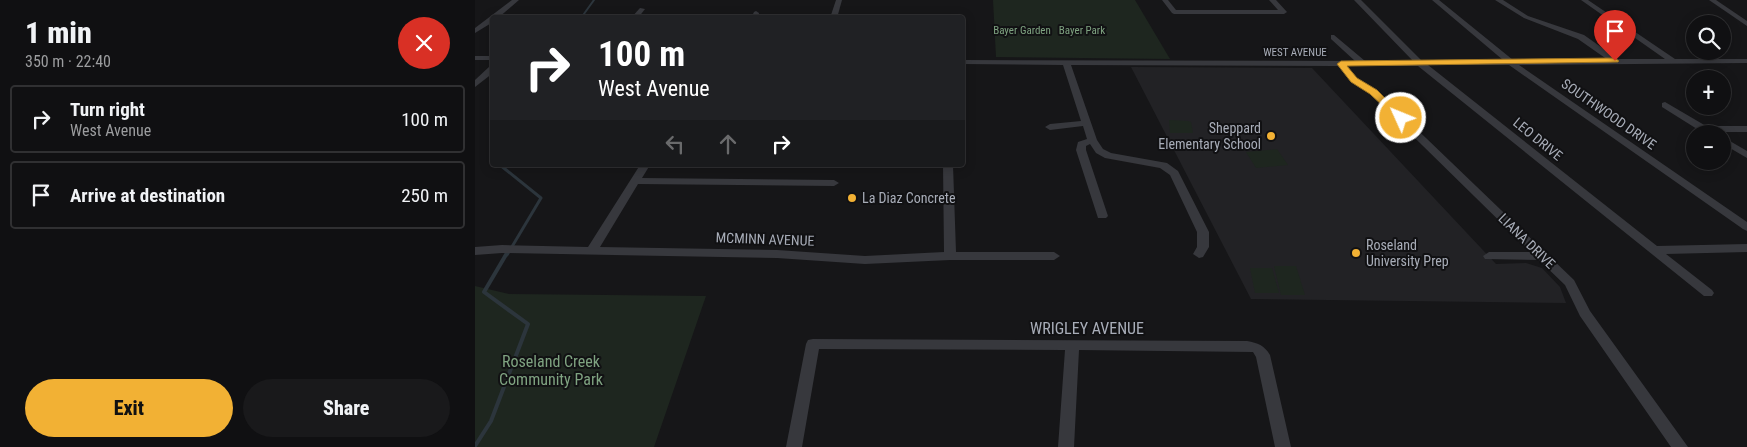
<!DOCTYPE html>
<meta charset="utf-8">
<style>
:root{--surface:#101012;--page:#19191b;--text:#f1f3f6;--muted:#9c9d9f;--line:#303032;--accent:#f2b134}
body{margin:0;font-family:"Roboto Condensed",sans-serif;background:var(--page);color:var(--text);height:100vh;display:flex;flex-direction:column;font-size:19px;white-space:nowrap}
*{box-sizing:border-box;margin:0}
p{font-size:16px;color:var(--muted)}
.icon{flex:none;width:28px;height:28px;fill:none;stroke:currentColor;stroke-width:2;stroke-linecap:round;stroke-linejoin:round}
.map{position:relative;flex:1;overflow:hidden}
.drawer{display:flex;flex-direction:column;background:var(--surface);width:475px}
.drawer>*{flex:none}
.guide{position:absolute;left:15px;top:15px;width:475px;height:152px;border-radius:5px;box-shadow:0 2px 12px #0003,0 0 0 1px var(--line);background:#202124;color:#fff;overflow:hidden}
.fabs{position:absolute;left:1211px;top:15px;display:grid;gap:10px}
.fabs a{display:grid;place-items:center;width:45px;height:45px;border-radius:50%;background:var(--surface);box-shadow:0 2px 12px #0003,0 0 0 1px var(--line);font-size:25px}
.pin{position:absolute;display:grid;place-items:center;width:42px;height:42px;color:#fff;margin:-51px -21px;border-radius:50% 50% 50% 0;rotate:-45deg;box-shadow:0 0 5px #0007}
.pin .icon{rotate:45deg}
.me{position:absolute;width:55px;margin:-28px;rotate:314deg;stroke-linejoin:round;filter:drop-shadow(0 0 4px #0008)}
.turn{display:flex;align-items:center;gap:18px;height:105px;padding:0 25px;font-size:22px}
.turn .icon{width:65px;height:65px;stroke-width:2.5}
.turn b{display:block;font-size:35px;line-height:42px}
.lanes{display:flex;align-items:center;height:48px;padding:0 25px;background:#0003;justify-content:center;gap:25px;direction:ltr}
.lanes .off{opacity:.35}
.round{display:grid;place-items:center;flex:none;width:52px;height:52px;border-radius:26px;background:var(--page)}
.overview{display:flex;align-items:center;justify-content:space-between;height:85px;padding:0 25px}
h1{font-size:30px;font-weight:800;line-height:38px}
.action{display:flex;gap:10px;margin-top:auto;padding:10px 25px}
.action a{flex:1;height:58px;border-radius:30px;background:var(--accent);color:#111;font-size:20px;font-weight:800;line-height:58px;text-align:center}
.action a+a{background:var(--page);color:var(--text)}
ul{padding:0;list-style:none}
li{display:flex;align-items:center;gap:15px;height:68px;margin:0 10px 8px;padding:0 15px;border:2px solid var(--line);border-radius:5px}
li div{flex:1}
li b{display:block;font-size:19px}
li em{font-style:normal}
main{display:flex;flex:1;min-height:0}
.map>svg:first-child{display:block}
.built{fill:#222225}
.green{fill:#1e261f}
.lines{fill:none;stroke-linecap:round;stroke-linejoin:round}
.stream-far2{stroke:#2c353c;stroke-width:2}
.stream-far1{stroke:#2c353c;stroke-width:3}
.stream{stroke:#2c353c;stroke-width:4}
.minor{fill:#37383d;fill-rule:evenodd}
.route{fill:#f2b134;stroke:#9d7322}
.poi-dot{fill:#f2b134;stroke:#111113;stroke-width:2}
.labels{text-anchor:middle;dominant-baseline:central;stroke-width:4;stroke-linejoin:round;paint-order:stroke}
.far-park-label{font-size:11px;fill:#7fa381;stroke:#111113}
.far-street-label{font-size:11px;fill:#a8adb8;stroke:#111113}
.street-label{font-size:14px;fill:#a8adb8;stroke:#111113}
.poi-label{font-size:14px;fill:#a8adb8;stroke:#111113;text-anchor:start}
.near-street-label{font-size:16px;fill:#a8adb8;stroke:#111113}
.near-park-label{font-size:16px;fill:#7fa381;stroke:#111113}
</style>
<main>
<section class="drawer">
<div class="overview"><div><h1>1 min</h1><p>350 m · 22:40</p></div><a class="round" style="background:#d93025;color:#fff"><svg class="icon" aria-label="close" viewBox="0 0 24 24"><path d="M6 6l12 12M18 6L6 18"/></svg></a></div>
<ul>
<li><svg class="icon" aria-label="right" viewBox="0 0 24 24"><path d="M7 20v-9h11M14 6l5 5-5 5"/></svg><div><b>Turn right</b><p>West Avenue</p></div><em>100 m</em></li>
<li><svg class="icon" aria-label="arrive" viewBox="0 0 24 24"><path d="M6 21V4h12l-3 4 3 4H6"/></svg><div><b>Arrive at destination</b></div><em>250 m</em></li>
</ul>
<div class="action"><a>Exit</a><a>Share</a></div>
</section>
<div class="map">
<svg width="1272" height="447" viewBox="0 0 1272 447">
<rect width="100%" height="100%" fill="#161618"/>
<!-- built -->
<path class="built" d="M656,67l181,1 184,196 30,-1 16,5 18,19 6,16 -315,-4z"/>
<!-- green -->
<g class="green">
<path d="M518,0h142l35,59 -174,-2z"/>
<path d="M694,120l19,1 3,1 2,11h-23z"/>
<path d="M802,149l11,16 -32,3 -10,-16z"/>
<path d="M799,266h22l9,29h-24z"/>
<path d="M775,268h22l7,25h-24z"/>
<path d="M0,286l34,8 197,2 -52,151h-179z"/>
</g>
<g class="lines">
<!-- stream-far2 -->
<path class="stream-far2" d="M106,18l13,-18"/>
<!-- stream-far1 -->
<path class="stream-far1" d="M25,165l41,33 -34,57"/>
<!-- stream -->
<path class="stream" d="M0,446l16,-25 37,-97 -44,-32 23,-39"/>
<!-- minor -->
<g class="minor">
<path d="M37,0h7l-21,18h-5v4l-18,11v-5z"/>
<path d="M361,0h6l-5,18h-7z"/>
<path d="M687,0h6l8,10h102l-9,-10h7l11,12 -3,2h-110l-2,-1z"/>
<path d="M879,0h7l61,61 81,-1 -71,-60h7l74,60h95l-30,-21 -54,-21 -29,-18h8l25,16 56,19 34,24h47l-84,-59h7l87,59h72v4l-228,2 228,157v9l-4,-2 -234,-164h-81l229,181 90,-2v8l-81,2 46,36 2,3 -2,3h-8l-286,-230h-71l10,12 19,12 198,190 16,31 98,136h-17l-91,-131 -15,-31 -26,-25 -54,-1 -2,-3 6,-4h42l-161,-158 -19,-12 -13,-16 -267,-1 26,75 6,9 8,4 56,10 11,8 31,61v15l-6,10 -4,1 -6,-4 4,-7v-15l-27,-57 -10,-7 -55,-10 -9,-5 -6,-9 -4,2v4l22,66 -2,2h-8l-22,-68 2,-8 9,-3 -4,-13 -33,4 -5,-3 5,-3 31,-3 -18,-56 -100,-1v-4l392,1 -24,-22v-4h3l31,26h48z"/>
<path d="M1234,0h7l31,21v5z"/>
<path d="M165,8l5,1 -7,9h-7z"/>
<path d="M281,11l3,2 -1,5h-7l3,-6z"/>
<rect x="0" y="56" width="18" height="4"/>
<path d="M15,66h3v7l-18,14v-7z"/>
<path d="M1190,102l41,24h41v6h-32l2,2h-12l-43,-27v-4z"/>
<path d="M1248,137l24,14v7l-24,-14z"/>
<path d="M165,165h10l-8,13 192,2 5,3 -5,3 -196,-2 -38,63 177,3 88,6 79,-4 -1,-87h10l3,87h98l6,4 -6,4h-104l-85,4 -88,-6 -275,-5 -27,2v-8l27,-2 86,2z"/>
<path d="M338,339l434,2c11,2 17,4 23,14l21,92h-16l-19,-90 -3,-5 -174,-2 -5,97h-16l7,-97 -246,-1 -17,98h-16l20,-103 2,-4z"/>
</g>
</g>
<!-- route -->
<path class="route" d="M1140,58l4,3 -1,1 -271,4 10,12 20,12 27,27v3h-6l-28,-26 -19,-12 -14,-18 4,-3z"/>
<!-- markers -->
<g class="poi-dot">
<circle cx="796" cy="136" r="5"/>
<circle cx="377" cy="198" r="5"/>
<circle cx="881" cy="253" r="5"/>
</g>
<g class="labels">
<!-- far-park labels -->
<g class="far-park-label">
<text x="547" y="30">Bayer Garden</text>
<text x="607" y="30">Bayer Park</text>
</g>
<!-- far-street labels -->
<g class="far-street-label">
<text x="820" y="52">WEST AVENUE</text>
</g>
<!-- street labels -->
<g class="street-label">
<text transform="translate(1134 114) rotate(35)">SOUTHWOOD DRIVE</text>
<text transform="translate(1063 139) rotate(39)">LEO DRIVE</text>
<text transform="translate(290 239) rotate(2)">MCMINN AVENUE</text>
<text transform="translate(1052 241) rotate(44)">LIANA DRIVE</text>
</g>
<!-- poi labels -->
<g class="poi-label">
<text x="786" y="128" text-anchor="end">Sheppard<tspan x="786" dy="16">Elementary School</tspan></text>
<text x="387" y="198">La Diaz Concrete</text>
<text x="891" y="245">Roseland<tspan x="891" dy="16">University Prep</tspan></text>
</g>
<!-- near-street labels -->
<g class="near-street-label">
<text x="612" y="328">WRIGLEY AVENUE</text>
</g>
<!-- near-park labels -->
<g class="near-park-label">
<text x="76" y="361">Roseland Creek<tspan x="76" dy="18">Community Park</tspan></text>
</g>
</g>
</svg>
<div class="fabs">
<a><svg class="icon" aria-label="search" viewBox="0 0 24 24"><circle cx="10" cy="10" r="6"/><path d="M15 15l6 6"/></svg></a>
<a>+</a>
<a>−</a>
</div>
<div class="pin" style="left:1140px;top:61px;background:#d93025"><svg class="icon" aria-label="arrive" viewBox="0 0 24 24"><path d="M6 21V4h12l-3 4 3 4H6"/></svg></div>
<svg class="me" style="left:926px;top:118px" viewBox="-20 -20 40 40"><circle r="17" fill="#f2b134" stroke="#fff" stroke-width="3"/><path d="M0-11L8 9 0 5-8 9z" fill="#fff"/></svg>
<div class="guide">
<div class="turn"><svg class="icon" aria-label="right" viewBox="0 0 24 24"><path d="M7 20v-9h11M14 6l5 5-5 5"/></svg><div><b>100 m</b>West Avenue</div></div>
<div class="lanes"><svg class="icon off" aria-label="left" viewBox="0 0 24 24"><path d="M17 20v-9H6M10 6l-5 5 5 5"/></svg><svg class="icon off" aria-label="ahead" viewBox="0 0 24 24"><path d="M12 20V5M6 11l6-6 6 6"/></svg><svg class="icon" aria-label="right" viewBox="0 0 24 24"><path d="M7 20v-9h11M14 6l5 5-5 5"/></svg></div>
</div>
</div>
</main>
